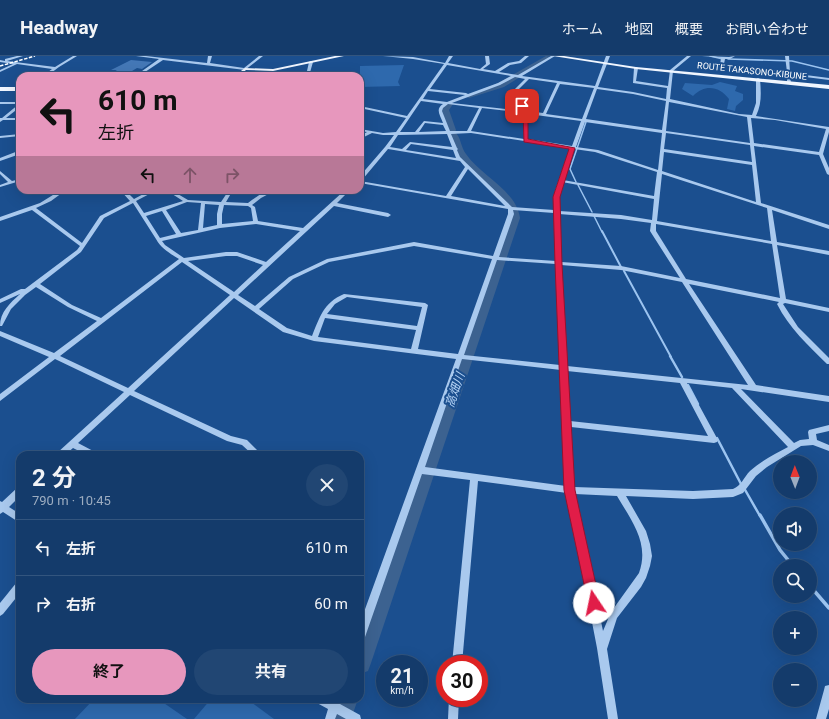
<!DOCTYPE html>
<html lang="ja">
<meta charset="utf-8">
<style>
:root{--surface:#143b6b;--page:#214673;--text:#f1f3f6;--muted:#9dadc1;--line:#33557e;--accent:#e797bd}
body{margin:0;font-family:Roboto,"Noto Sans JP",sans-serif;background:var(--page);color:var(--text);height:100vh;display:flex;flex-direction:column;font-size:15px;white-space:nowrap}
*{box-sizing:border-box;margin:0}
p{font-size:13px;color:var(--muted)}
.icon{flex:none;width:22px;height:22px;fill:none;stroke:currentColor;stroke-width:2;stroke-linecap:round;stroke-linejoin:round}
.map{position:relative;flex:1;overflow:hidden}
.sheet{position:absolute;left:16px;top:395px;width:348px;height:252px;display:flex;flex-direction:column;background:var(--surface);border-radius:12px;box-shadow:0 4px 16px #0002,0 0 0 1px var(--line)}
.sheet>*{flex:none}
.top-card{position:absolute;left:16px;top:16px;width:348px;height:122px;border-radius:12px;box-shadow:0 4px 16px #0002,0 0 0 1px var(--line);background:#e797bd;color:#111;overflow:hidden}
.needle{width:26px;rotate:359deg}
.tools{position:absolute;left:773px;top:399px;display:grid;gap:8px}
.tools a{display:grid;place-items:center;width:44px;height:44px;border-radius:50%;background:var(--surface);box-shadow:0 4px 16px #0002,0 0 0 1px var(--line);font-size:20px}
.speed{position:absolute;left:376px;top:599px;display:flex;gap:8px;font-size:20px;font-weight:700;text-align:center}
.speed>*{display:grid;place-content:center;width:52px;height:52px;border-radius:50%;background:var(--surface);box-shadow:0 4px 16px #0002,0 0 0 1px var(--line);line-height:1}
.speed small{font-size:10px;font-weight:400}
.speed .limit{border:6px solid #d22;background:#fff;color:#111}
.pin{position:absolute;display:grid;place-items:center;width:34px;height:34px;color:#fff;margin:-17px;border-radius:8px;box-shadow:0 2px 6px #0006}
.me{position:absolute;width:44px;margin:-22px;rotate:349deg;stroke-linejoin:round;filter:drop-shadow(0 0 3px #0008)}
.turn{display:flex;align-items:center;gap:14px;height:84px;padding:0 16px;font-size:18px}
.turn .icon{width:52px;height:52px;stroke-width:2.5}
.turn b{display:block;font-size:28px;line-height:34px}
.lanes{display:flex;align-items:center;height:38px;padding:0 16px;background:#0003;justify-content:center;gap:20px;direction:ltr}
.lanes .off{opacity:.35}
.round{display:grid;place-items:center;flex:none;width:42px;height:42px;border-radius:21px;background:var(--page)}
.headline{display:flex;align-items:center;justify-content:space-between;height:68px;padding:0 16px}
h1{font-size:24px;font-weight:700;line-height:30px}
.button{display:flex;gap:8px;margin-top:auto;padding:8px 16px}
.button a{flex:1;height:46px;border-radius:24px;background:var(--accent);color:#111;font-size:16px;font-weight:700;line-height:46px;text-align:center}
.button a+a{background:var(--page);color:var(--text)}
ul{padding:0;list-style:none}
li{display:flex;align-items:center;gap:12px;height:56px;padding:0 16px;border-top:1px solid var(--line)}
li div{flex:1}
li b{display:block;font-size:15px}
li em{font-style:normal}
header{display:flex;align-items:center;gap:24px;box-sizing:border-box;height:56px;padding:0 20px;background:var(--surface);border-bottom:1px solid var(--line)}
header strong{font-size:19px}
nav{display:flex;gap:22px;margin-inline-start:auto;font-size:14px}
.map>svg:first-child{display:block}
.green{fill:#2e69ad}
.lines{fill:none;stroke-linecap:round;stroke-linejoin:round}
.stream-far3{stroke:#9cc4f0;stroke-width:1.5}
.stream-far2{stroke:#9cc4f0;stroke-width:2}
.stream-far1{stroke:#9cc4f0;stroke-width:2.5}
.stream{stroke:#9cc4f0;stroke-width:3.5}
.river{fill:#3c6290;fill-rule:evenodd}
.building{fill:#4478b7}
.minor{fill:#a9c9ee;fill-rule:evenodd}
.major{fill:#f0f6ff;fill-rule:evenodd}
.rail{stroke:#fff;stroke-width:1.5;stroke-dasharray:3.5 1.5;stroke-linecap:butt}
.route{fill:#e11d48;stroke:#92132f}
.labels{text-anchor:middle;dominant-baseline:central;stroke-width:4;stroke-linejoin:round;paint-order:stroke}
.far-street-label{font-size:9px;fill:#fff;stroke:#1b4f8f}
.water-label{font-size:12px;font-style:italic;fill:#b5d3f5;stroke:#1b4f8f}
</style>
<header>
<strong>Headway</strong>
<nav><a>ホーム</a><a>地図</a><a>概要</a><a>お問い合わせ</a></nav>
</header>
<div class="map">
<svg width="829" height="663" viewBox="0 0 829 663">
<rect width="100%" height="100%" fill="#1b4f8f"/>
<!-- green -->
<g class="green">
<path d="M404,9l-6,17 2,4 -40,1v-21z"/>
<path d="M720,26l17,4 -2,5 8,3v6l-7,6 -1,5 -8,-2 2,-10c-10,-13 -24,-15 -36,-3l-11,-7 3,-6 27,2z"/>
<path d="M94,643h64l29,20h-112z"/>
<path d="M211,643h36l27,20h-80z"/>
</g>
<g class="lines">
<!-- stream-far3 -->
<g class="stream-far3">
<path d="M710,0l13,3"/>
<path d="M728,3l64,2 37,9"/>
<path d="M576,126l-6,-13 16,-47"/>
<path d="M578,129l14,27"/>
<path d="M594,160l8,16"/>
</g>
<!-- stream-far2 -->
<g class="stream-far2">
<path d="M602,175l19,36"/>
<path d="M624,215l47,86"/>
</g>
<!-- stream-far1 -->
<g class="stream-far1">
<path d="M670,300l12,21"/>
<path d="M688,329l10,19"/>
<path d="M717,382l24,46"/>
<path d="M744,432l16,28"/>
</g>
<!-- stream -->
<g class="stream">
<path d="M760,459l20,35 13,16"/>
<path d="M810,530l19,22"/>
</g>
<!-- river -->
<g class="river">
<path d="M546,0l6,1 -48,30 -35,11 -4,-2 33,-13z"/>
<path d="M446,46l7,2 -4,6 7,20 -1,2c6,5 6,16 11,22 15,22 50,36 54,64l-149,445 -3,8 -8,3v-41l150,-415 -1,-7 -4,-7 -47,-47 -9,-23 1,-2 -9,-22z"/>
<path d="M336,643h22l-7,20h-24z"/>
</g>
</g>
<!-- building -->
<path class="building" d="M131,4l21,2 -10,7 -5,-1 -10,6 -13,-2 3,-2h-6z"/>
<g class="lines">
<!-- minor -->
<g class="minor">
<path d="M17,0h6l-16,5 48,6 18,-11h4l-18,11 -12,9h-4l9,-7 -35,-5 -17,8v-2l13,-6 -13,-2v-2l5,1v-2z"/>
<path d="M136,0h10l61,7 1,-7h4l-2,7 34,5 15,-12h4l-18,14 -82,-10 -24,16h-4l24,-17z"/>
<path d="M383,0l30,1 32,6 4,-7h4l-5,7 32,6 6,-5 -1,-8h4l1,8 -7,5 12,2 13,-8 11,-2 6,-5h4l-8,7 -11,2 -11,7 19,3 33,-19h4l-33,20 73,10 11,-30h4l-12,31 35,5 33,7 1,-11 -34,-5 1,-15 2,-1 2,1 -2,13 32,5 2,-16 17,-14h4l-18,15 -3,28 69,15 13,1 4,-12v-24l2,-1 2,1c1,13 2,25 -4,37l73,11v5l-6,22 6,14v7l-2,-1 -8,-19 -65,-9 7,57 68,22v4l-57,-19 5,32 52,9v4l-52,-10 9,54 43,9v4l-44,-9 -2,1 15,23 31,31v6h-2c-19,-19 -38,-36 -50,-60l2,-2 -90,-18 67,101 73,11v6l-88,-13 53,54 6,-3 9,-1 -1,-7 1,-2 20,-5v6l-13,3 1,6 12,5v6l-16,-6 -12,1 -34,21 -11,9 -13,17 -10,4 -40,2 -67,-3 20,35 4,13 2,12 -2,10 -4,12 -5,9 -24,31 -10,31 11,70h-10l-11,-71 -30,-155 -89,-12 -16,183h-10l18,-184 -48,-6 -57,163 -2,3 -3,2v-19l96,-264 -142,-18 -31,-9 -49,-34 -100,93 97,45 16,4 15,15h-9l-11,-10 -15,-4 -97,-46 -52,48 19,10 1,2h-11l-14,-7 -8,7h-9l1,-2 67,-61 -69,-33 -55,42v-7l49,-37 -49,-21v-5l54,22 43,-32 -29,-14 -32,-20 -11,8 -14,14 -9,17h-2c0,-14 10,-23 20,-32l-20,9v-4l21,-10h4l52,-39 3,-4 -48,-36 -32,11v-4l40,-14 21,-13h5l-15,11 -15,7 46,35 18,-27 30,-15 -10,-11h5l9,9 17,-9h6l-21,11 8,12 39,-12 -17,-11h5l17,10 33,2 8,-12h4l-7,12 22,1c8,-6 17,-13 28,-13l-15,8 -9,7 3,2 3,14 45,7 42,-38h5l-13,13 51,10 3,2 -3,2 -54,-11 -96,89 17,11 34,-29 38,-18 87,-17 79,14 15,-42v-5l-148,-26v-2l86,15 19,-29 -5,-6 -72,-12 -26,31h-2v-4l25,-29 9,-12h-11l-11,-2 -12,6v-3l7,-4 -7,-1v-2l23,4 13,-1 10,-14 -46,-10v-2l47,10 37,-52 -31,-5zM447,9l64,11 -13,7 -30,11 -2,-1 -36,-4zM515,21l10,2 -16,16 15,16 -72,-8 48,-18zM529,23l28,4 -14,30 -15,-2 -1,-2 -14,-14zM560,28l34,4 -12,31 -36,-5zM597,33l36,5 33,7 -4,29 -76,-11zM428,35l37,4 -18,7 -24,-3zM421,45l22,3c-8,5 -3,11 0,19l-19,-2 -9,11h-15zM669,46l78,15 3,26 -84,-12zM448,48l31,4 -12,23h-17l-8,-20 1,-3zM482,52l42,5v26l-53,-8zM528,58l53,7 -9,25 -44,-7zM751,62l24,2 51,9 -7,23 -65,-9zM585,66l77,11 -4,37 -60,-20 -22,-3zM425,67l18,2 3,6 -27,1zM471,77l99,15 -15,43 -1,19 -42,-3 -52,-50 -3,-7 1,-1 -1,-1 -6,-14zM666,77l84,12 2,17 -88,-13zM447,78l5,13 -42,-5 -8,7 -12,-2 8,-12zM411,88l42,6 3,8 -50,-8zM574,93l21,3 62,20 -3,24 -91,-16zM664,96l88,13 4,37 -94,-31zM468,113l37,37 -54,-10zM662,118l105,34 4,33 -114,-20zM562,126l92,17 -2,21 -31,-5 -62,-4v-20zM187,146l14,1 -3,27 -17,3 -15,-23zM133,147l23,36c5,9 13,14 23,20l-78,59 -29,-13 -32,-21 41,-32 23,-34zM205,148l14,1 -2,9v11l-14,3zM224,149l24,1 3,2 2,13 -31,3v-10zM513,154l41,3 2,48 -57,-4 15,-43zM162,155l14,23 -16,4 -14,-22zM559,158l62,5 30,4 -1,8 30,47 -59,-12 -60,-4zM256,168l44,7 -34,31 -29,-10h-11l-42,6 -19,-13 -3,-4 58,-13zM656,168l116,20 8,54 -94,-19 -30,-48zM414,190l78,13 -34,95 -40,-5 10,-44 -3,-2 -81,-9c-21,9 -24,23 -32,42l-25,-8 -28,-19 34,-30 36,-17zM226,200h11l26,9 -29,27 -46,-31zM497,204l59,4 4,101 -96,-10zM182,206l48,33 -102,93 -68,-32zM561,209l60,5 61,12 66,103 -181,-19zM347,241l75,10 -5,19 -90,-12 8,-10zM325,262l91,12 -5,19 -93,-12zM462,303l99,11 5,116 -141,-19zM567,315l113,12 28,53 -138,-15zM687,327l45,5 56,59c-13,7 -27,14 -38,24 -6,6 -9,15 -17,18l-40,2 -119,-4 -3,-60 143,16 3,-1 1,-2zM575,438l42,2c14,24 33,47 22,77l-28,39 -8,19z"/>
<path d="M702,0l27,1 6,-1 -5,3h-5l-1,5 63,8 -2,-16h4l1,17 39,5v2l-39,-5 1,8 -2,1 -2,-1v-9l-65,-8 -2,-1 1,-7z"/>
<path d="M311,5l2,1 -4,14h-4l1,-3h-40l-9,3h-6l15,-5h41l2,-9z"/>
<path d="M0,46h20v5l-14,11h14v2h-17l-3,2v-4h2l17,-14h-19z"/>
<path d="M20,78v2l-20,2v-2z"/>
<path d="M18,95h2v3l-20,7v-3z"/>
<path d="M0,115l12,10 8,-2v2l-20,6v-2l8,-3 -8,-8z"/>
<path d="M20,431v9l-11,11 11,7v9l-17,-11 -3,2v-13l2,1 15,-14z"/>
<path d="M20,524v13l-17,21 -3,2v-13l17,-21z"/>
<path d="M829,629v24l-3,10h-10l8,-29 1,-4z"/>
<path d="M449,642h10l-1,21h-10z"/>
<path d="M316,643h26l-2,5 20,11 1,4h-15l-9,-5 -2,5h-10l3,-10 -11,-6z"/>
</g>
<!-- major -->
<g class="major">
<path d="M335,0h9l-71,15 -27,-1 -7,6h-5l11,-8 28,1z"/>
<path d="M553,0h11l72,11 193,18v4l-193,-20z"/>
<rect x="0" y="31" width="20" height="4"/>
</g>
<!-- rail -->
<path class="rail" d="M0,10l35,-10"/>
</g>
<!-- route -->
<path class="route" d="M522,49l6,6v28l47,9 -15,49 2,67 13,226 25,113 -2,4 -4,2 -5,-2 -1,-4 -24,-113 -9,-226 -2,-67 16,-48 -45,-7 -1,-31 -4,-5z"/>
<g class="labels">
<!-- far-street labels -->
<g class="far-street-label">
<text transform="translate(752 15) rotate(6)">ROUTE TAKASONO-KIBUNE</text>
</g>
<!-- water labels -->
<g class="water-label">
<text transform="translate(455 334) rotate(-71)">高畑川</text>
</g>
</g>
</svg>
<div class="tools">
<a><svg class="needle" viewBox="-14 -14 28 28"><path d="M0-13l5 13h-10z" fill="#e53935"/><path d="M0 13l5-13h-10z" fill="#9dadc1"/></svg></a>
<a><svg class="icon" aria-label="sound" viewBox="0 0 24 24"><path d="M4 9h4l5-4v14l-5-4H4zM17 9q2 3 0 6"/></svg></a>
<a><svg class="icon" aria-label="search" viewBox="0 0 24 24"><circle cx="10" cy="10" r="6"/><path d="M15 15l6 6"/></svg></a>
<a>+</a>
<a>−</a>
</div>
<div class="speed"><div>21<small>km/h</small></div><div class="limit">30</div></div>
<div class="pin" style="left:522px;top:50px;background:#d93025"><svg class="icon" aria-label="arrive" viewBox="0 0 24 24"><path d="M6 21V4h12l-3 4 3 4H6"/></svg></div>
<svg class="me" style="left:594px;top:547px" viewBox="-20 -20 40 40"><circle r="19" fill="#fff"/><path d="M0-13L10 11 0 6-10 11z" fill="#e11d48"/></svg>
<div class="top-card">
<div class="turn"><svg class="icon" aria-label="left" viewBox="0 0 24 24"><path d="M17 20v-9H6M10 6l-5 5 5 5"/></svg><div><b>610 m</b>左折</div></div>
<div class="lanes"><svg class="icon" aria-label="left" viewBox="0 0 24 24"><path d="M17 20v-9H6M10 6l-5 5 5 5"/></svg><svg class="icon off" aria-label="ahead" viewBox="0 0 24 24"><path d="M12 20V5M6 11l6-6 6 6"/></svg><svg class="icon off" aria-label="right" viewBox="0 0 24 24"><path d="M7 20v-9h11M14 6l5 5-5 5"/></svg></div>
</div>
<section class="sheet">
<div class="headline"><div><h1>2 分</h1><p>790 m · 10:45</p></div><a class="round"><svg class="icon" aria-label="close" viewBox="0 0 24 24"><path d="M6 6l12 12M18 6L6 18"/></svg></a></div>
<ul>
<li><svg class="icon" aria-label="left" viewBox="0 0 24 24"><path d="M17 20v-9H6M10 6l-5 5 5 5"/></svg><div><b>左折</b></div><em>610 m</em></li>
<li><svg class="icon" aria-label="right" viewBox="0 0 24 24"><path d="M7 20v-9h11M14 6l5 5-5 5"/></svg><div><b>右折</b></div><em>60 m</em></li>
</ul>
<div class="button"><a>終了</a><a>共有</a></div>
</section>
</div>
